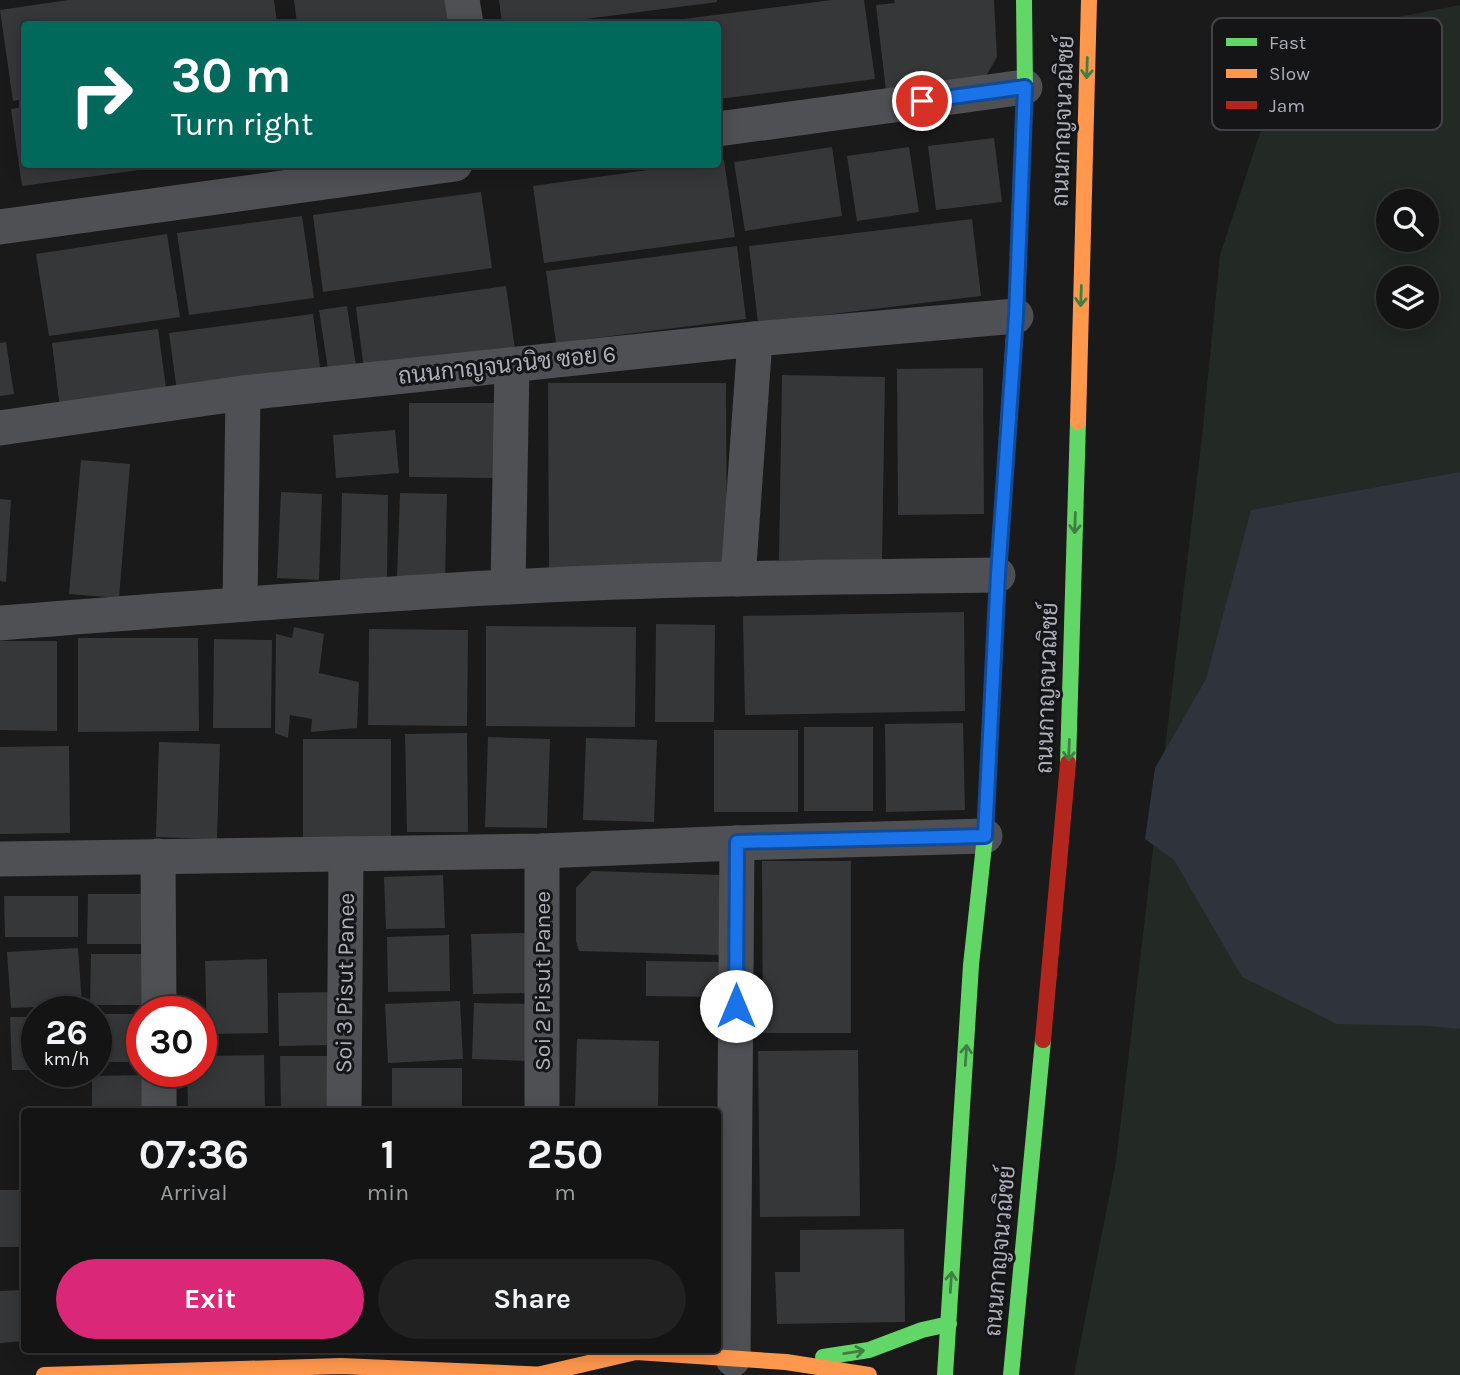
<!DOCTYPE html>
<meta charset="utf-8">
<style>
:root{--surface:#141414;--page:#212122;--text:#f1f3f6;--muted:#9d9ea0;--line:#333334;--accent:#db2777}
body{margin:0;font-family:Karla,Sarabun,sans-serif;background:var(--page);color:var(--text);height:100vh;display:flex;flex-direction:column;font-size:26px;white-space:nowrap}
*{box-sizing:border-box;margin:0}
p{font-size:23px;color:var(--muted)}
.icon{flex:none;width:38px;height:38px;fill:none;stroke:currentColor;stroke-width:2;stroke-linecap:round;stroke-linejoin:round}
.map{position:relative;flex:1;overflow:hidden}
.details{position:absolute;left:21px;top:1108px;width:700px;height:245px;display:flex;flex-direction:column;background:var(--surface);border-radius:7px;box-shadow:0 4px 18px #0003,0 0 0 2px var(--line)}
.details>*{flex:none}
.guide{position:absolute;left:21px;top:21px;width:700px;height:147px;border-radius:7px;box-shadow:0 4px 18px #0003,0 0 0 2px var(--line);background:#00695c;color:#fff;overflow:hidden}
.tools{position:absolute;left:1376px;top:189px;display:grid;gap:14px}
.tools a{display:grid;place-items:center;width:63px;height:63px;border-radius:50%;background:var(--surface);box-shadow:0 4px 18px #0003,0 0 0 2px var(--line);font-size:35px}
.speed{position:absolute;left:21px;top:996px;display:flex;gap:14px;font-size:35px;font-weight:700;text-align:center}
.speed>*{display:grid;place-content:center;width:91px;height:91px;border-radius:50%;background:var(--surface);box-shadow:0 4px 18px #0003,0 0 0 2px var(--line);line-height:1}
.speed small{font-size:18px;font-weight:400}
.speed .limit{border:10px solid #d22;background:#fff;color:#111}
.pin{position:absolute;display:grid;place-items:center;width:60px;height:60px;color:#fff;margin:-30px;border:4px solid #fff;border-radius:50%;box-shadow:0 2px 7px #0007}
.me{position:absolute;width:77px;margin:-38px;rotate:0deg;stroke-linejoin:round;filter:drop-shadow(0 0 5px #0008)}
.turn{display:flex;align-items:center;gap:24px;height:147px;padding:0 35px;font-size:32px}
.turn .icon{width:91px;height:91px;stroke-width:2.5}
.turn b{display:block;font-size:49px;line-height:60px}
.eta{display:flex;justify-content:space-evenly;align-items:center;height:119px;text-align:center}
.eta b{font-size:42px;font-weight:700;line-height:49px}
.action{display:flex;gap:14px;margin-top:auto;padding:14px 35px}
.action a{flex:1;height:80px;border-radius:42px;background:var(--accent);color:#fff;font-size:28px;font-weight:700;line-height:80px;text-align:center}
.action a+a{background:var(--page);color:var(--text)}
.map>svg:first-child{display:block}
.green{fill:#232924;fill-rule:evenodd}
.water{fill:#2e333c}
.building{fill:#363738}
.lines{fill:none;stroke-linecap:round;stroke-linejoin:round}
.street{stroke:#4f5053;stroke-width:35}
.fast{stroke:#63d668;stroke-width:16}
.slow{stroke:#ff974d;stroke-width:16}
.jam{stroke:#b3261e;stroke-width:16}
.oneway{stroke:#407f43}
.route-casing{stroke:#114b97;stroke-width:18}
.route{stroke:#1a73e8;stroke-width:12}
.labels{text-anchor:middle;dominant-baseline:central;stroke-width:6;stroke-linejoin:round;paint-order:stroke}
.street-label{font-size:23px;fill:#adafba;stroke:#151416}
.key{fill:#151416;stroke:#434247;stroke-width:2}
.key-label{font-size:19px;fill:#adafba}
</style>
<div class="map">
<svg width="1460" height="1375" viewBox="0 0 1460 1375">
<rect width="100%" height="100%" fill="#1a1a1a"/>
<!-- green -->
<path class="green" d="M1460,5v1370h-386l42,-213 86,-726 18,-181 40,-122 53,-60 64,-52zM1388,201h38v39h-38zM1388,278h38v39h-38z"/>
<!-- water -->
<path class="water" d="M1460,472v557l-32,-3 -91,-2 -95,-47 -68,-117 -29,-21 10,-71 51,-89 45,-169z"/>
<!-- building -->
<g class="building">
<path d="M68,0h206l3,24h-253v75l-11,2 -13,-91z"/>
<path d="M294,0h153l4,24h-154z"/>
<path d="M499,0h218v2l-171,22h-44z"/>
<path d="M832,0h32l11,79 -157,20v-75h-33l-1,-5z"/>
<path d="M894,0h100l3,57 -14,24 -97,10 -10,-86 19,-2z"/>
<path d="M24,107v57h144v2l-146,20 -11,-77z"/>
<path d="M994,138l8,64 -66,8 -8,-64z"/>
<path d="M832,147l10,69 -97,15 -11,-69z"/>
<path d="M909,147l10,65 -62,9 -10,-65z"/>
<path d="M724,160l11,77 -191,26 -11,-77 158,-22h27v-3z"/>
<path d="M481,192l11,76 -169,24 -10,-77z"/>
<path d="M302,216l12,82 -125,17 -12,-82z"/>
<path d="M972,219l9,77 -223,27 -9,-77z"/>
<path d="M167,234l13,83 -131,19 -13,-82z"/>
<path d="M737,246l9,73 -190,24 -10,-72z"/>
<path d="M506,286l9,63 -151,21 -8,-63z"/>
<path d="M347,306l10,66 -28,4 -10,-66z"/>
<path d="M313,314l8,60 -144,18 -8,-59z"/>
<path d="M158,329l9,66 -107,14 -8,-66z"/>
<path d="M6,342l8,52 -14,2v-53z"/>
<path d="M983,368l1,146 -86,1 -1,-146z"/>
<path d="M782,375l103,2 -3,185 -103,-2z"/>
<path d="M548,383h178l1,186h-178z"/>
<path d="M409,403h85v75l-85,-1z"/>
<path d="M395,430l4,43 -63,5 -3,-43z"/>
<path d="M81,460l49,4 -11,134 -50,-4z"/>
<path d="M281,492l41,2 -3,86 -42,-2z"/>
<path d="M342,493l46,2 -1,86 -47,-1z"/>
<path d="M400,493l47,1 -2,85 -48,-1z"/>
<path d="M0,499l11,1 -5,82 -6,-1z"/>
<path d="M964,612l1,99 -220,4 -2,-99z"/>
<path d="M656,624l59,1 -1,97h-59z"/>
<path d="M486,626l150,1 -1,100 -149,-1z"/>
<path d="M294,627l30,7 -5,39 40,9 -2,46 -46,4 1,-13 -22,-4 -2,23 -13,-5 1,-99 16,4z"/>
<path d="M369,629l99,1 -1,96 -99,-1z"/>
<path d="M78,638h120l1,93 -121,1z"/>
<path d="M214,639l58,1 -1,88h-58z"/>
<path d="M0,641h57v90l-57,-1z"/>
<path d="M963,723l2,87 -79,2 -1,-88z"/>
<rect x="804" y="727" width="69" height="84"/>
<rect x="714" y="730" width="84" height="82"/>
<path d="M467,733l1,99h-61l-2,-98z"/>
<path d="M488,737l62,2 -3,89 -62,-1z"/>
<path d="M586,738l71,2 -3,82 -71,-2z"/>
<rect x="303" y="739" width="88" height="103"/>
<path d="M159,742l61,2 -3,95 -61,-2z"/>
<path d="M69,746l1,87 -70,1v-87z"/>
<path d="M762,861h89v172h-88z"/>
<path d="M592,871l131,4 -2,80 -142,-4 -3,-10v-53z"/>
<path d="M443,875l2,53 -59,1 -2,-52z"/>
<path d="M88,894h60l-1,50h-60z"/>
<path d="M4,896h74v41h-73z"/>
<path d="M529,933l2,60 -58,1 -2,-60z"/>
<path d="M449,935l1,56 -62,1 -1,-55z"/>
<path d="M78,948l4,57 -71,3 -4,-56z"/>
<path d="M91,954h58v51h-59z"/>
<path d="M267,959l1,74 -61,1 -2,-73z"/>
<path d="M646,961l78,1 -1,35 -77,-1z"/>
<path d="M333,992l1,53 -55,1 -1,-53z"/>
<path d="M460,1001l3,58 -75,4 -3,-59z"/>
<path d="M474,1003l55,1 -1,57 -56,-2z"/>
<rect x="96" y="1014" width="46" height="48"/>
<path d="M10,1017h27v53h-25z"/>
<path d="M577,1039l82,2 -1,67 -83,-2z"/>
<path d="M858,1050l2,166 -100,1 -2,-166z"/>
<path d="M264,1055l1,56h-77l-1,-40h14v-15z"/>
<path d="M280,1056h54l1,55h-54z"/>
<rect x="392" y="1068" width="70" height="43"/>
<path d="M149,1075v36h-57v-35z"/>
<rect x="0" y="1190" width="24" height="57"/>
<path d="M904,1229l1,93 -128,2 -2,-52h25v-42z"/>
<path d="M24,1290v51l-24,2v-52z"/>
</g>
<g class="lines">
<!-- street -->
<g class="street">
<path d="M462,0l4,24"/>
<path d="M718,129l307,-42"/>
<path d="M0,227l455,-63"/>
<path d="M0,428l243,-35 512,-54 261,-23"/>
<path d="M738,579l17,-240"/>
<path d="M508,587l4,-222"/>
<path d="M240,604l3,-211"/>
<path d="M0,623c169,-13 337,-27 506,-36 164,-9 328,-10 492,-12"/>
<path d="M158,856l1,156"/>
<path d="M0,859l542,-8 195,-8 248,-7"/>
<path d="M159,1071v40"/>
<path d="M344,1111l2,-257"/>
<path d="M542,1111v-260"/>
<path d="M733,1359l4,-516"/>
</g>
<!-- fast -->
<g class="fast">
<path d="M1017,292l8,-205 -1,-87"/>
<path d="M1068,763l10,-341"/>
<path d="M823,1357l46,-7 53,-20 27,-6"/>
<path d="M945,1375l26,-410 14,-129 6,-124"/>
<path d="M1011,1375l32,-335"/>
</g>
<!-- slow -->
<g class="slow">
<path d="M1078,422l11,-422"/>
<path d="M991,712l7,-137 19,-283"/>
<path d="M541,1374l95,-22 150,10 83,13"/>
<path d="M44,1375l297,-9 207,9"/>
</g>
<!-- jam -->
<path class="jam" d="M1043,1040l25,-277"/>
</g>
<!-- one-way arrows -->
<defs><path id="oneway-shaft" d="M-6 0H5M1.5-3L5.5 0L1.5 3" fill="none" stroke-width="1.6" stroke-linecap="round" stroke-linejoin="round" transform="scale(1.75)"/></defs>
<g class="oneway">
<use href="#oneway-shaft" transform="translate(1087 68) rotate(92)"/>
<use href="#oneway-shaft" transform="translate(1081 296) rotate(92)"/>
<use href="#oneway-shaft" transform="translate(1075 523) rotate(92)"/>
<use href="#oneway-shaft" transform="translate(1069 750) rotate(92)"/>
<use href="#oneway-shaft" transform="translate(966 1055) rotate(-86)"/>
<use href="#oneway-shaft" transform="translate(951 1282) rotate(-86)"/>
<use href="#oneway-shaft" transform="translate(854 1352) rotate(-9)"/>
</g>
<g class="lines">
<!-- route casing -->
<g class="route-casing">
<path id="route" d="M736,1006l1,-164 248,-6 13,-261 18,-259 9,-229 -103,14"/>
</g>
<!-- route -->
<use href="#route" class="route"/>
</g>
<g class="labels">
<!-- street labels -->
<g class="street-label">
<text transform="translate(1063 121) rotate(-88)">ถนนกาญจนวณิชย์</text>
<text transform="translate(507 365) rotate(-6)">ถนนกาญจนวนิช ซอย 6</text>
<text transform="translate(1047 688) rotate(-88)">ถนนกาญจนวณิชย์</text>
<text transform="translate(542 981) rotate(-90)">Soi 2 Pisut Panee</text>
<text transform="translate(345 983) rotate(-89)">Soi 3 Pisut Panee</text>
<text transform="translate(1000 1251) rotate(-85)">ถนนกาญจนวณิชย์</text>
</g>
</g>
<!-- legend -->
<rect x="1212" y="18" width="230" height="112" rx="10" class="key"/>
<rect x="1226" y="38" width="31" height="8" fill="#63d668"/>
<rect x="1226" y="69" width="31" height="9" fill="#ff974d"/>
<rect x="1226" y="101" width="31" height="8" fill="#b3261e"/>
<g class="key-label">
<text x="1269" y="49">Fast</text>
<text x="1269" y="80">Slow</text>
<text x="1269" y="112">Jam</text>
</g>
</svg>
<div class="tools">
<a><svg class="icon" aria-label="search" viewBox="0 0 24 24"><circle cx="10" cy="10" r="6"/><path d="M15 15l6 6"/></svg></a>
<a><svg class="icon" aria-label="layers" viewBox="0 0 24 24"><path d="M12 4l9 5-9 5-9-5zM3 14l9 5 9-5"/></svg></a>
</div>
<div class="speed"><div>26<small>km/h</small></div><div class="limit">30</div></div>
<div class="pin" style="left:922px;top:101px;background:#d93025"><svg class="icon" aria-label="arrive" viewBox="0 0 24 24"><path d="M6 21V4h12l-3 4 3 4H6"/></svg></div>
<svg class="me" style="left:736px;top:1006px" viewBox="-20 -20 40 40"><circle r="19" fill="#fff"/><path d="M0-13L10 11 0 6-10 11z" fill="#1a73e8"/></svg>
<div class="guide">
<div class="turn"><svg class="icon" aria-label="right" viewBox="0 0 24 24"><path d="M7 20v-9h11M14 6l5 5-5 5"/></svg><div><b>30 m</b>Turn right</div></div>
</div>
<section class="details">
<div class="eta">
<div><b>07:36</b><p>Arrival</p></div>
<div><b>1</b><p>min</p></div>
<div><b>250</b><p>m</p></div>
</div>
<div class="action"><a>Exit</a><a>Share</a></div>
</section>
</div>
